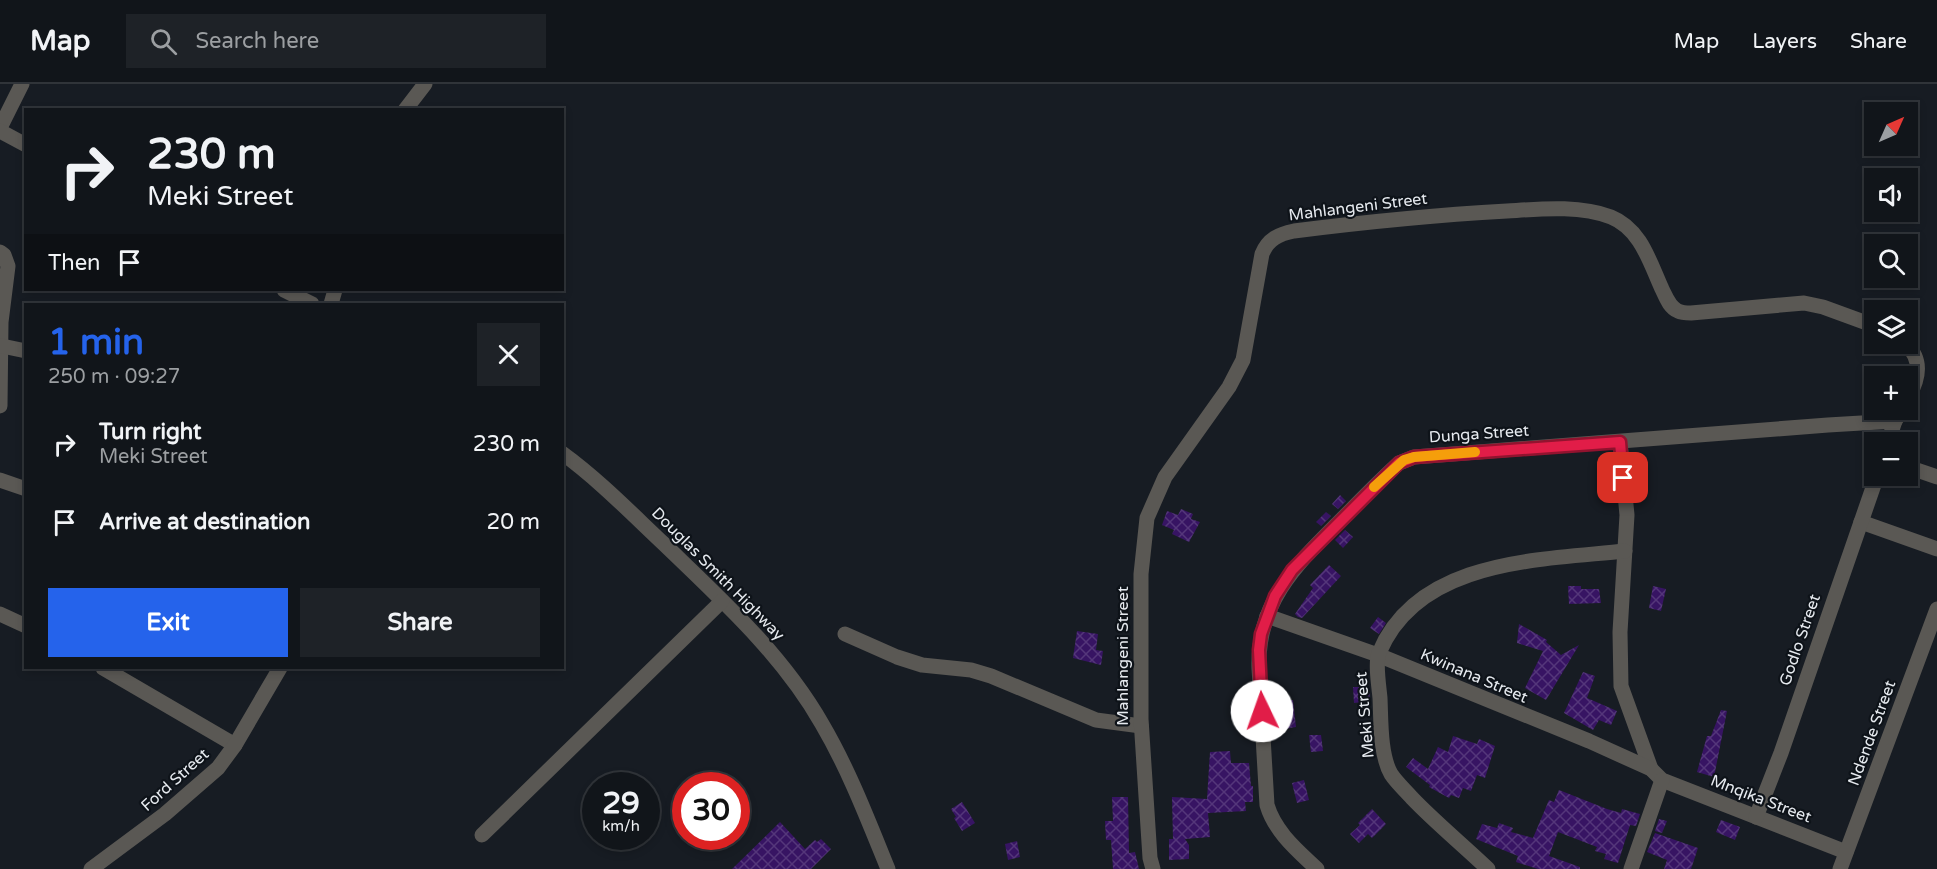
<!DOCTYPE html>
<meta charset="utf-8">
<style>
:root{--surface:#11151a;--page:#1e2227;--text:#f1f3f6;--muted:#9c9fa2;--line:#303439;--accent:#2563eb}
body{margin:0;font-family:"Varela Round",sans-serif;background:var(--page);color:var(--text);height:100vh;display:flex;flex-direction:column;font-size:22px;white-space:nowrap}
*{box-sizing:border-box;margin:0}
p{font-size:20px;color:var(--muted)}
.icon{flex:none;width:33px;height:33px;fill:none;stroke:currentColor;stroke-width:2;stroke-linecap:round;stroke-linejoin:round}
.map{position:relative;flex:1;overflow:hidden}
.sheet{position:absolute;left:24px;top:219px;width:540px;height:366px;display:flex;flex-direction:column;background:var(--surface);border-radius:0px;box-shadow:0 3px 9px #0003,0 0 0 2px var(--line)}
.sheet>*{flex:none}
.top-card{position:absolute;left:24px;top:24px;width:540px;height:183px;border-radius:0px;box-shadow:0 3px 9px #0003,0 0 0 2px var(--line);background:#11151a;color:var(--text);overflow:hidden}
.needle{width:39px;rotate:45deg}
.controls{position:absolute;left:1864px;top:18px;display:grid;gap:12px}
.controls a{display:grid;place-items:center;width:54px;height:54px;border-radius:0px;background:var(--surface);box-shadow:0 3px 9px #0003,0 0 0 2px var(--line);font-size:30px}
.speed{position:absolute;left:582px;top:688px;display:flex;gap:12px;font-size:30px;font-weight:700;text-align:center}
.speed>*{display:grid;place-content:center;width:78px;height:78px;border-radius:50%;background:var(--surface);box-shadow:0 3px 9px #0003,0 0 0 2px var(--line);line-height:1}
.speed small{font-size:15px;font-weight:400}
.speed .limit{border:9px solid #d22;background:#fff;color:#111}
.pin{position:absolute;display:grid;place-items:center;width:51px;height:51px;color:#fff;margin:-26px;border-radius:12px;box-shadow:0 3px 9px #0006}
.me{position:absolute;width:66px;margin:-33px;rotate:357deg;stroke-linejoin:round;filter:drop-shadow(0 0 4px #0008)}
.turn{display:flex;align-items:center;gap:21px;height:126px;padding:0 24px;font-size:27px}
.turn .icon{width:78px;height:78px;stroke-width:2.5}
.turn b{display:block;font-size:42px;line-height:51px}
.then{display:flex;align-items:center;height:57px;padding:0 24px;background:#0003;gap:12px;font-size:22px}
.round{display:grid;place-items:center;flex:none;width:63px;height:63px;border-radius:0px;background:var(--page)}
.overview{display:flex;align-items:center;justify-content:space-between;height:102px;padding:0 24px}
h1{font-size:36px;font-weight:700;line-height:45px;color:var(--accent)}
.cta{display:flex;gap:12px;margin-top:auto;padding:12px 24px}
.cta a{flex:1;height:69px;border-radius:0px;background:var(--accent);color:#fff;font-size:24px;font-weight:700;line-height:69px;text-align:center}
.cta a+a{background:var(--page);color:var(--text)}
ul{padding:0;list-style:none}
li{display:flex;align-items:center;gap:18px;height:78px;padding:0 24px}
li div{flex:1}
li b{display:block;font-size:22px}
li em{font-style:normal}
header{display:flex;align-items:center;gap:36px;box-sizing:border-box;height:84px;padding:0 30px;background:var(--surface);border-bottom:2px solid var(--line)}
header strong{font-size:28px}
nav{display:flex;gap:33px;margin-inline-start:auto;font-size:21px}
.search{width:420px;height:54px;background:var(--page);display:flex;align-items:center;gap:15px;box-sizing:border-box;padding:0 21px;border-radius:0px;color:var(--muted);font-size:22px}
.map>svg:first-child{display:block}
.building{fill:url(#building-cross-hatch)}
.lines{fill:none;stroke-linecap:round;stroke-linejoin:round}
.minor{stroke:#5a5854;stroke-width:15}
.route-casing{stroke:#92132f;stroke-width:15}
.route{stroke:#e11d48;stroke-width:10}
.slow{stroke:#f59e0b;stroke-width:10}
.labels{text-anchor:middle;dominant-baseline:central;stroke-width:4.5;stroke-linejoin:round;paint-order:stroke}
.street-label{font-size:16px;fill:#e6eaef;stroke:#0e1319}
</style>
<header>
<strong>Map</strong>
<div class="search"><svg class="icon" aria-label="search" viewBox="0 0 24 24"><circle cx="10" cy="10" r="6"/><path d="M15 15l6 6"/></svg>Search here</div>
<nav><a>Map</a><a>Layers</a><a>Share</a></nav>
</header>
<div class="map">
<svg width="1937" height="785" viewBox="0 0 1937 785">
<defs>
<pattern id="building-cross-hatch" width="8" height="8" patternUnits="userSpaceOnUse" patternTransform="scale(1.5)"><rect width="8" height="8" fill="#371463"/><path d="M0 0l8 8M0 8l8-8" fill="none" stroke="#54367a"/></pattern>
</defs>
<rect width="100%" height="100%" fill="#171c23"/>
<!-- building -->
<g class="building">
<path d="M1340,411l6,6 -8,8 -6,-5z"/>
<path d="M1181,425l12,5 -2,5 9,3 -11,20 -17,-8 2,-4 -12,-5 5,-14 11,4z"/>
<path d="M1326,428l5,4 -10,10 -5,-4z"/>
<path d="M1345,446l8,7 -10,11 -8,-8z"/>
<path d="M1329,481l12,11 -39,42 -4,-1 -3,-3 18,-26 -3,-3z"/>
<path d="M1568,502h13v3h18l2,14 -32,1z"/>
<path d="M1653,502l13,3 -5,22 -12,-3z"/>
<path d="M1378,533l8,6 -7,11 -9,-6z"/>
<path d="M1519,540l28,16 -1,2 15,13 18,-10 -33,55 -21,-12 18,-37 -26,-8z"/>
<path d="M1077,547l21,3 -2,16 7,1 -2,14 -28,-7z"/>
<path d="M1583,588l12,4 -8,22 30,13 -6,14 -12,-5 -6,10 -29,-17z"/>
<path d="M1353,603h16l1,14 -16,2z"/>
<path d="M1293,616l3,27 -11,2 -4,-27z"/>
<path d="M1721,626l6,1 -13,66 -17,-5 10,-36h4z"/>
<path d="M1309,651h12l2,16 -12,1z"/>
<path d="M1453,652l24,8 2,-5 16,7 -10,32 -8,-3 -6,16 -8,-3 -4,10 -8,-3 -2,3 -20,-11 1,-2 -24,-18 7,-9 15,11 10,-22 10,5z"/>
<path d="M1230,667l1,12h18l2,23h2v16h-8l1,9 -38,2 2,24 -25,2 4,6v14l-20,1v-21h4l-1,-42 35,2 3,-47z"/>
<path d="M1304,696l5,20 -12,3 -5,-20z"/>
<path d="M1559,706l48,19 14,4 1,-4 18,5 -4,12 -6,-1 -12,38 -14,-4 2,-5 -11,-3 2,-4 -39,-15 -9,24 31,11v2h-42l-22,-7 2,-6 -42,-17 6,-15 15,4 2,-5 14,5 -2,4 22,6 16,-38 5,2z"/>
<path d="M1112,713h16l1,56 6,-1 4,17h-26l-2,-29h-5l-1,-19h8z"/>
<path d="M962,718l13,21 -13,8 -8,-13 2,-1 -5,-8z"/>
<path d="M1372,725l14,15 -14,14 -4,-4 -9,9 -9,-9 10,-9 -2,-2z"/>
<path d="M1659,735l8,2 -5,12 -7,-2z"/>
<path d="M1721,736l19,7 -5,13 -19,-8z"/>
<path d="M780,738l25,27 10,-9 2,2 4,-3 10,10 -20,20h-79z"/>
<path d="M1655,749l43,15 -7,21h-27l3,-9 -20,-8z"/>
<path d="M1017,757l3,16 -12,3 -3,-16z"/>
</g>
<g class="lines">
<!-- minor -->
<g class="minor">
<path d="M405,26l20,-26"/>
<path d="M0,44l22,-44"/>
<path d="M0,47l26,14"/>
<path d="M0,168l4,3 4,11 -7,56 -1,84"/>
<path d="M284,206l28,14"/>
<path d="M331,220l4,-14"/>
<path d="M1906,260c17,16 13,35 2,54"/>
<path d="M2,262l24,5"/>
<path d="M1620,358l7,73 -7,117 1,54 30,83"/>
<path d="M1888,358l7,-21 7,-11"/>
<path d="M562,369c37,27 69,60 102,91 58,56 118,110 158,180 27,46 46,96 66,145"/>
<path d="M1908,383l29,10"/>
<path d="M0,396l26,9"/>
<path d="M1861,438l76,27"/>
<path d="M0,530l26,12"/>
<path d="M1267,532l111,39 211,86 62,28 11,11 184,72"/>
<path d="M845,550l52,23 25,8 49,5 20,6 105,44 45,6"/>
<path d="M103,584l132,77"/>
<path d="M1756,733l25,-64 96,-277"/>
<path d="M482,751l240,-234"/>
<path d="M91,785l74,-55 53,-46 17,-23 45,-77"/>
<path d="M1153,785l-3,-11 -9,-139v-145l6,-56 18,-41 64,-90 14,-27 19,-106c6,-15 17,-20 32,-23 71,-9 142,-16 213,-20 33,-2 72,-6 104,6 30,12 39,46 51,72 4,8 7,18 16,22 4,2 8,2 13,2l113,-10 19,4 52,19"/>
<path d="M1317,785c-20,-19 -42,-37 -50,-64l-8,-137c-2,-66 37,-103 80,-146 20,-20 39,-40 60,-59l15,-6 414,-32 67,-4"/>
<path d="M1488,785c-25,-24 -52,-46 -76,-71 -7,-8 -15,-15 -21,-24 -11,-19 -10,-54 -11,-76 -1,-11 -5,-36 -1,-45 39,-94 161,-93 246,-102"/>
<path d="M1631,785l31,-89"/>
<path d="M1840,785l97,-260"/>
</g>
</g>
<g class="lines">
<!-- route casing -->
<g class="route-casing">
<path id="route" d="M1262,627l-3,-61 2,-16 14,-38 17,-26 107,-107 15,-6 206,-15 3,36"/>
</g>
<!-- route -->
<use href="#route" class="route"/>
<!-- slow -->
<path class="slow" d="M1374,403l30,-27 10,-3 61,-5"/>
</g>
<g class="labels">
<!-- street labels -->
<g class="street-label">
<text transform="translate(1358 123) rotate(-7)">Mahlangeni Street</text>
<text transform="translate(1479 350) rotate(-4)">Dunga Street</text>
<text transform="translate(718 490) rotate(45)">Douglas Smith Highway</text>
<text transform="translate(1800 556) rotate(-71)">Godlo Street</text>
<text transform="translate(1123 572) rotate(-90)">Mahlangeni Street</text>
<text transform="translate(1474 592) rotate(23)">Kwinana Street</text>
<text transform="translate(1365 631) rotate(-95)">Meki Street</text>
<text transform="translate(1872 649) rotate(-70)">Ndende Street</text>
<text transform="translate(175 696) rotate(-42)">Ford Street</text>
<text transform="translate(1761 715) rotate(21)">Mnqika Street</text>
</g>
</g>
</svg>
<div class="controls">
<a><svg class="needle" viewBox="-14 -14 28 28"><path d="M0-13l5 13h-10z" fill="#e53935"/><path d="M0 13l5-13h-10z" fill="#9c9fa2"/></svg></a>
<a><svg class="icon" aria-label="sound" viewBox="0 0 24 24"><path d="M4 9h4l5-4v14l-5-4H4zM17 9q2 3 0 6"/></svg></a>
<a><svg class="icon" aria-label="search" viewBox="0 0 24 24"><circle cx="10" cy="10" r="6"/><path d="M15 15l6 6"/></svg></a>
<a><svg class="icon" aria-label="layers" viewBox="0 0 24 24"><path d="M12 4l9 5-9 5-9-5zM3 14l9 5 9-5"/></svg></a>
<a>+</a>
<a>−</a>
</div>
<div class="speed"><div>29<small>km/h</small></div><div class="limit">30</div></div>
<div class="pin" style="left:1623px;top:394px;background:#d93025"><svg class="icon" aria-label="arrive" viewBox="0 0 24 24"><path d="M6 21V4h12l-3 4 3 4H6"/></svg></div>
<svg class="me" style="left:1262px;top:627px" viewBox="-20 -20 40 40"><circle r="19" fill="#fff"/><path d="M0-13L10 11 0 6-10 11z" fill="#e11d48"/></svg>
<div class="top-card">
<div class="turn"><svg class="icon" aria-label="right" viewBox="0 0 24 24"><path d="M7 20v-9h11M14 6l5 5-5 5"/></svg><div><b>230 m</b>Meki Street</div></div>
<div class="then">Then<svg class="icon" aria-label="arrive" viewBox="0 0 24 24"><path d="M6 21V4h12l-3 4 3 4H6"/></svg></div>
</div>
<section class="sheet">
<div class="overview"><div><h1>1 min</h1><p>250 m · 09:27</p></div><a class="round"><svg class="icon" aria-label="close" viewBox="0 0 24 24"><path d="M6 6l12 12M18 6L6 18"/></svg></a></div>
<ul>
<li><svg class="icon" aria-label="right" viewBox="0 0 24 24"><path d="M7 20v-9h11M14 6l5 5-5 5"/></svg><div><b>Turn right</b><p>Meki Street</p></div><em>230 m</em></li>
<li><svg class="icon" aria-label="arrive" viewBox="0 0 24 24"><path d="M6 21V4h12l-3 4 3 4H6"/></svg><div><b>Arrive at destination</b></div><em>20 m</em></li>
</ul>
<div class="cta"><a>Exit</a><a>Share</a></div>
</section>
</div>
